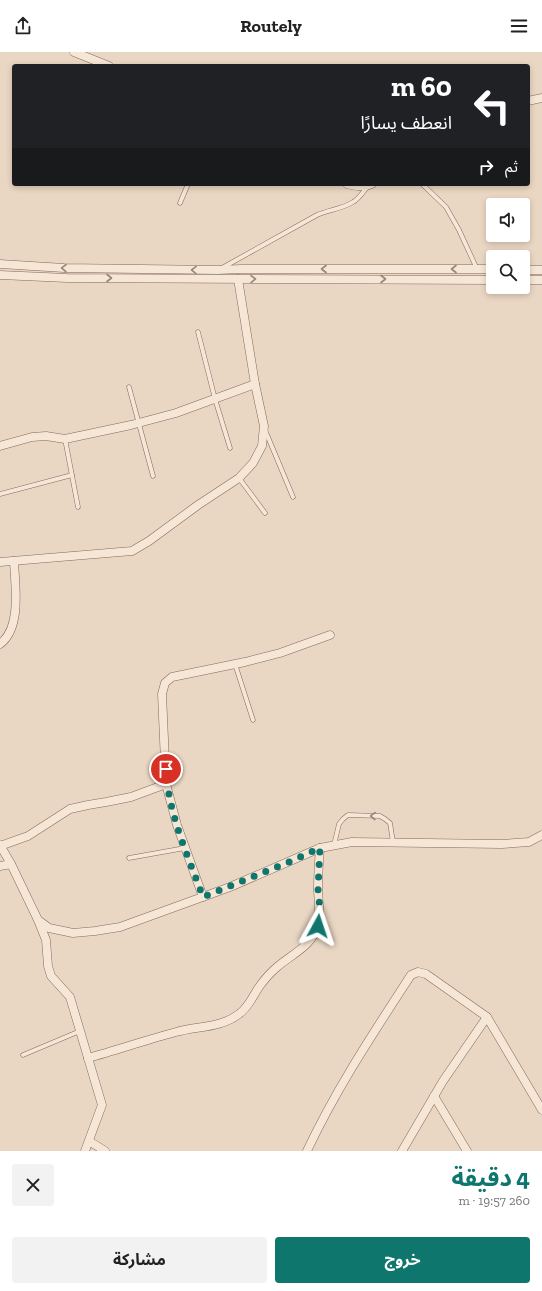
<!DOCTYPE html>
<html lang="ar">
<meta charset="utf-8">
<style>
:root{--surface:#fff;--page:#f2f2f2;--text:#222;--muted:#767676;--accent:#0f766e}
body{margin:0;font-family:"Zilla Slab","Noto Sans Arabic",serif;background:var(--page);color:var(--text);direction:rtl;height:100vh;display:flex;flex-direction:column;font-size:15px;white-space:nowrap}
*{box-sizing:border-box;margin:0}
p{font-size:13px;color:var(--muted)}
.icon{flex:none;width:22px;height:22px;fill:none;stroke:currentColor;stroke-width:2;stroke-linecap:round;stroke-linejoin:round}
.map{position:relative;height:1099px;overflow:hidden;direction:ltr}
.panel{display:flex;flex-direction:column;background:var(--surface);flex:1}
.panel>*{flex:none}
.guide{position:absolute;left:12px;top:12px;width:518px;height:122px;border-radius:4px;box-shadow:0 2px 6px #0003;direction:rtl;background:#202124;color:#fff;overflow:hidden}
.controls{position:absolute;left:486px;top:146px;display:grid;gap:8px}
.controls a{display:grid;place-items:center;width:44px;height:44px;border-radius:4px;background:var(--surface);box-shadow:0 2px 6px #0003;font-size:20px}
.pin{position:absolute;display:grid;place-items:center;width:34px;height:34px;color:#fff;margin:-17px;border:2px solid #fff;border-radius:50%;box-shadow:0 1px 4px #0007}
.me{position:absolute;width:44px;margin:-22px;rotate:5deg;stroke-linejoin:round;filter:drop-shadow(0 0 3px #0008)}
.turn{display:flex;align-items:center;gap:14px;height:84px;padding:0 12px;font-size:18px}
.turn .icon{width:52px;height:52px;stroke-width:2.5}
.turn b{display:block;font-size:28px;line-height:34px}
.then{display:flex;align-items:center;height:38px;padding:0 12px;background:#0003;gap:8px;font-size:15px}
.round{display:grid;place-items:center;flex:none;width:42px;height:42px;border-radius:4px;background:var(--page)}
.headline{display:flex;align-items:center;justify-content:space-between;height:68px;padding:0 12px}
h1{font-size:24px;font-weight:700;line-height:30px;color:var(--accent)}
.primary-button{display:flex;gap:8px;margin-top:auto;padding:8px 12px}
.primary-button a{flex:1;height:46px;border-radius:4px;background:var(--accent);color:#fff;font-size:16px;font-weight:700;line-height:46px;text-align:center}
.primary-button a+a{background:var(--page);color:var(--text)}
header{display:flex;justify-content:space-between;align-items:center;height:52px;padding:0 12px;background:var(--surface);font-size:18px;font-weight:700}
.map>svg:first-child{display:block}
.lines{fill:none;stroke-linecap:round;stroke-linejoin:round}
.lane-casing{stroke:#83695c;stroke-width:5}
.street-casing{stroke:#83695c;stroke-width:9}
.lane{stroke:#f6e6d6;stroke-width:4}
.street{stroke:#f6e6d6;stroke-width:8}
.oneway{stroke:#95867a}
.route{stroke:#0f766e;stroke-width:7;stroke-dasharray:0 12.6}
</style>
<header><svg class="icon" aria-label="menu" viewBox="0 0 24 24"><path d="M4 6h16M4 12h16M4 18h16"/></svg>Routely<svg class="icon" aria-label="share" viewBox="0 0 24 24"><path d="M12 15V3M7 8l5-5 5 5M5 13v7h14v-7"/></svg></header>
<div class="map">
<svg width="542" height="1099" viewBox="0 0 542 1099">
<rect width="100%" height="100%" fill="#ead7c3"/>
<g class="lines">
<!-- lane casing -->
<g class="lane-casing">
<g id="lane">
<path d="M422,132l24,23 13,23 18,39"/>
<path d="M180,151l8,-19"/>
<path d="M222,216l95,-53c11,-5 25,-6 36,-13 6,-3 10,-10 15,-16"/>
<path d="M198,280l17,67 15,49"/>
<path d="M129,335l24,89"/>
<path d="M265,378l28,67"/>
<path d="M65,387l13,68"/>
<path d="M239,426l26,35"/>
<path d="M0,442l72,-19"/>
<path d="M235,612l18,56"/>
<path d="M334,793l5,-21 4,-5 5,-4 32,1 5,3 5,4 3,19"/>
<path d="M129,806l56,-10"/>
<path d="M23,1003l57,-24"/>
</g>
</g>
<!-- street casing -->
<g class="street-casing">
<g id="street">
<path d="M74,0l35,14"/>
<path d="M528,49l14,-3"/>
<path d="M347,132c8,2 17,4 25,0"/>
<path d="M0,212l64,4 154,2 23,-1h252"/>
<path d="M523,218h19"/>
<path d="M0,223l67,3 426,2"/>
<path d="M523,228h19"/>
<path d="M0,394l32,-9 14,-1 19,3 66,-14 45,-12 79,-29"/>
<path d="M0,510l132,-11 17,-10 49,-36 41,-27 14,-15 9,-17 2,-20 -9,-42 -17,-105"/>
<path d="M0,592c22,-16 15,-59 14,-83"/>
<path d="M0,793l11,19"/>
<path d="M0,794l28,-10 42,-27 18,-4 18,-3 25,-5 35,-13"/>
<path d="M0,814l11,-2 27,56 11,8 24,5 22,-2 25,-4 110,-40 90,-39 32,-6 150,2 27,-2 13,-7"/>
<path d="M203,845l-26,-72 -11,-41 -4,-90 3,-11 7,-6 73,-15 35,-9 50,-18"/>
<path d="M38,868l8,20 2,26 3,10 19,21 32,108 -17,46"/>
<path d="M88,1006c29,-8 58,-18 88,-26 21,-6 45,-4 63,-18 9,-6 14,-18 20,-27 5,-7 12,-15 18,-20 15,-13 37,-22 41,-43 3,-12 0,-24 0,-36 0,-14 1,-27 2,-40"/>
<path d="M434,1044l33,55"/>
<path d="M89,1089l16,10"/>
<path d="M307,1099c29,-62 67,-119 104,-176l7,-3 8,2 61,43 55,93"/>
<path d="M402,1099l41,-70 44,-64"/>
</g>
</g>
<!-- lane -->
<use href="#lane" class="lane"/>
<!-- street -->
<use href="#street" class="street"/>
</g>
<!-- one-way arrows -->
<defs><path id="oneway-chevron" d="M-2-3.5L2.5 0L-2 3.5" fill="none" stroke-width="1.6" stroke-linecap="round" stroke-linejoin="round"/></defs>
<g class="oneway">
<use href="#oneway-chevron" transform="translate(64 216) rotate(-178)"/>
<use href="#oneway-chevron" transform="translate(324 217) rotate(-180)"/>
<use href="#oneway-chevron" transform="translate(454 217) rotate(180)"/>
<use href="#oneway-chevron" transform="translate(194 218) rotate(-179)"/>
<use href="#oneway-chevron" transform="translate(109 226)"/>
<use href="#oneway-chevron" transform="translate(253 227) rotate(-1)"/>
<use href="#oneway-chevron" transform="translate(383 227)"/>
<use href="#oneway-chevron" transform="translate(373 764) rotate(-178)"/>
</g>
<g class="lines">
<!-- route -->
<path class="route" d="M166,717c2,44 22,87 37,128l86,-35 31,-14 -2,41 2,20 -2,17"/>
</g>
</svg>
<div class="controls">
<a><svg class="icon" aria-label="sound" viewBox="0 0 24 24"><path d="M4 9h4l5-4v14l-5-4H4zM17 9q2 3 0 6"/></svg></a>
<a><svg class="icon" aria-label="search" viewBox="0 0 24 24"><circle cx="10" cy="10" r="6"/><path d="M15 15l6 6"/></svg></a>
</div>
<div class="pin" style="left:166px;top:717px;background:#d93025"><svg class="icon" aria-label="arrive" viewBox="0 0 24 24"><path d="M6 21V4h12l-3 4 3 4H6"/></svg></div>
<svg class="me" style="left:318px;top:874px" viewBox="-20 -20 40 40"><path d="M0-17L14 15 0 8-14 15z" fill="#0f766e" stroke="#fff" stroke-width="4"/></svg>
<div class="guide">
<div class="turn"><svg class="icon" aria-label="left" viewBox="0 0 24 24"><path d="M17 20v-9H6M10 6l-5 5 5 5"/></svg><div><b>60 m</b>انعطف يسارًا</div></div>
<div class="then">ثم<svg class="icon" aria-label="right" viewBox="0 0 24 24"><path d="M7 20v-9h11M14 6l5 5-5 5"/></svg></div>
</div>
</div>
<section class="panel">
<div class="headline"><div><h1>4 دقيقة</h1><p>260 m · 19:57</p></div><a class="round"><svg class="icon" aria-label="close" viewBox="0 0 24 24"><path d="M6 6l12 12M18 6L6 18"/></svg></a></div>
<div class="primary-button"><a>خروج</a><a>مشاركة</a></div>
</section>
